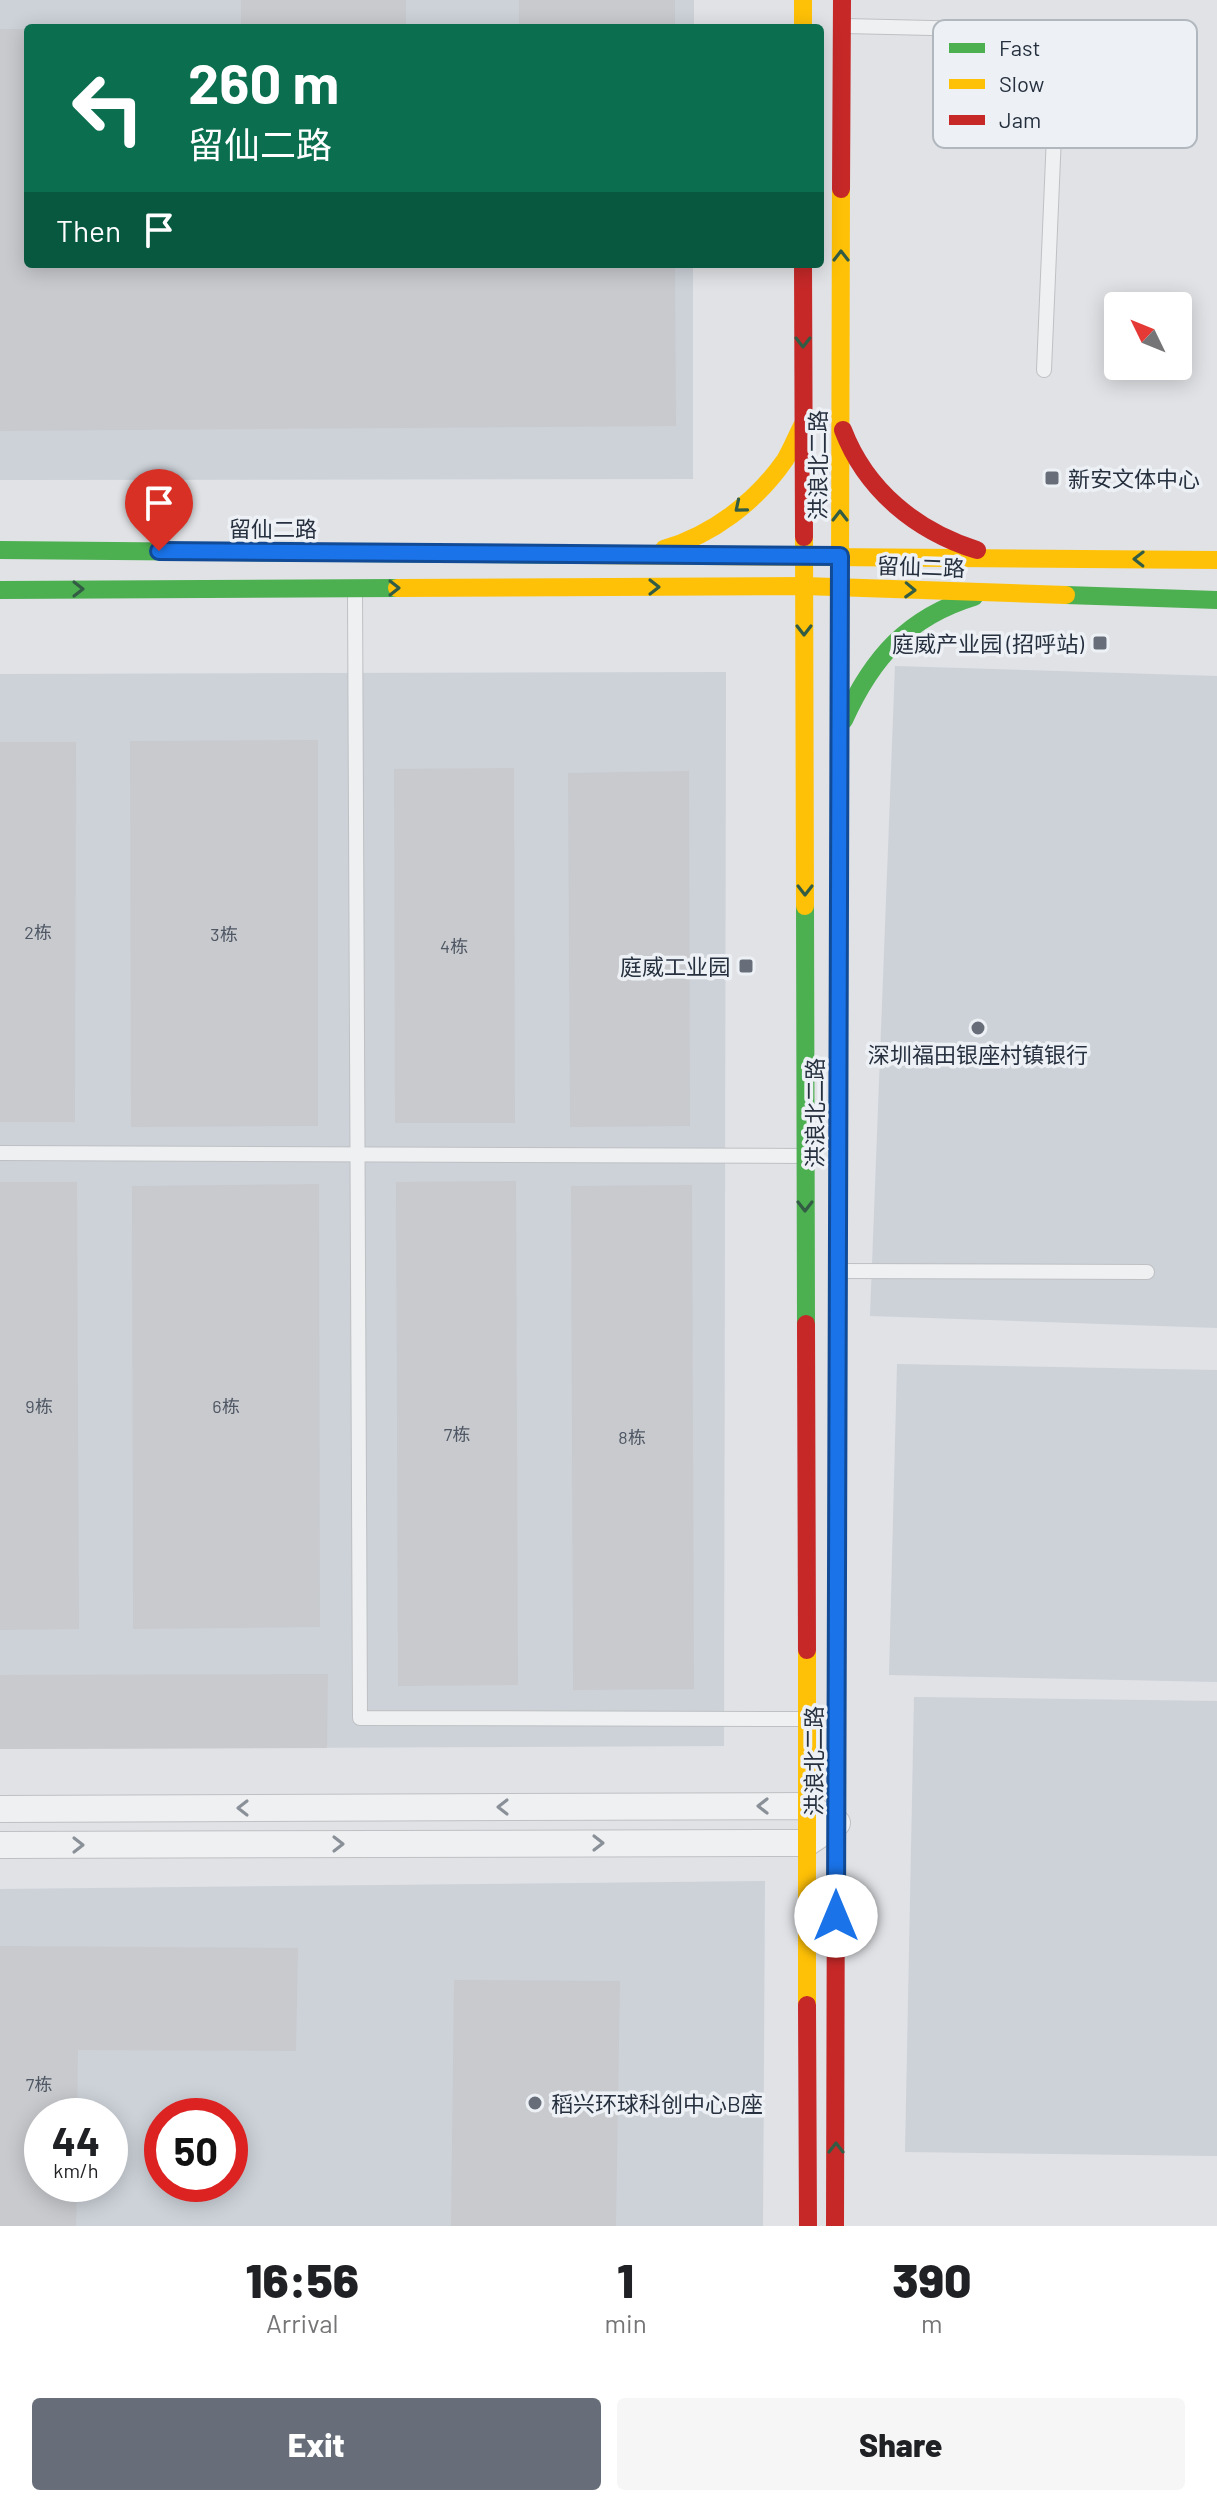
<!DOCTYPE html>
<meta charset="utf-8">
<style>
:root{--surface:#fff;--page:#f6f6f6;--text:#202124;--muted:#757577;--accent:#676e79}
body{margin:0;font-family:Barlow,"Noto Sans SC",sans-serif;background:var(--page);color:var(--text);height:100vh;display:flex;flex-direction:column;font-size:30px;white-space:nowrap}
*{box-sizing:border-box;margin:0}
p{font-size:26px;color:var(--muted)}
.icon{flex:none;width:44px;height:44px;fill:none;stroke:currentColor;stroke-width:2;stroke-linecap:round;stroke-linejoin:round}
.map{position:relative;height:2226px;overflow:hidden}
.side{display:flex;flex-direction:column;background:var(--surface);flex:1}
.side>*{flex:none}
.hud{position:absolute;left:24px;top:24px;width:800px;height:244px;border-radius:8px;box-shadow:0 4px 20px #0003;background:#0b6e4f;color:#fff;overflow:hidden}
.needle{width:52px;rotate:313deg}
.controls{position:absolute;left:1104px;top:292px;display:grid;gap:16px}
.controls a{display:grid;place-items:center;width:88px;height:88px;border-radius:8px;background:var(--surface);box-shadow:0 4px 20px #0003;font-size:40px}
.speed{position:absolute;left:24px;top:2098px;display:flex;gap:16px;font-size:40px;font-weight:700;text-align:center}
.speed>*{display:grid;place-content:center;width:104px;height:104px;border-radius:50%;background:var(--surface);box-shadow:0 4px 20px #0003;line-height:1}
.speed small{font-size:20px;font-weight:400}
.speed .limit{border:12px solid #d22;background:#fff;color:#111}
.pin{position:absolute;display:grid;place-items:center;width:68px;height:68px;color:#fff;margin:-82px -34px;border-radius:50% 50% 50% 0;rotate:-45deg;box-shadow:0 0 8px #0007}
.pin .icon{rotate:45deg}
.me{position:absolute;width:88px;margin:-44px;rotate:0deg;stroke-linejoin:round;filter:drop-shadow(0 0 6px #0008)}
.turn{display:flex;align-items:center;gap:28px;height:168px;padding:0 32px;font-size:36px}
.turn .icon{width:104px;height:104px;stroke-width:2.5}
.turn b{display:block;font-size:56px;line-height:68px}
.then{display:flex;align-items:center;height:76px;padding:0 32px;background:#0003;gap:16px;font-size:30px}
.eta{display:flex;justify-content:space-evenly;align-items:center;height:136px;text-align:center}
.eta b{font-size:48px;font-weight:800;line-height:56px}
.cta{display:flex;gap:16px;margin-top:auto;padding:16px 32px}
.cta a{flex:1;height:92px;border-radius:8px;background:var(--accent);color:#fff;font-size:32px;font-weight:800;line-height:92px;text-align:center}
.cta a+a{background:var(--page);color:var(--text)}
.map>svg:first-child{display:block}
.built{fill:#cdd2d9;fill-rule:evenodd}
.building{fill:#c8cace}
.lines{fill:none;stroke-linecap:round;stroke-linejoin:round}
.lane-casing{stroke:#bec0c3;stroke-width:16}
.street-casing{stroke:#bec0c3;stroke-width:28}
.lane{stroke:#eff0f2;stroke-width:14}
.street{stroke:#eff0f2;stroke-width:26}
.fast{stroke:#4caf50;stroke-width:18}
.slow{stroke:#ffc107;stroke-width:18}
.jam{stroke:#c62828;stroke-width:18}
.oneway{stroke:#335c45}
.oneway2{stroke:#8a9098}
.route-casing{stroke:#114b97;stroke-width:20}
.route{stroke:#1a73e8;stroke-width:14}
.poi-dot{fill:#676e79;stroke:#edf1f5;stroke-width:3}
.labels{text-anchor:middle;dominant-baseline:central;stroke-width:7;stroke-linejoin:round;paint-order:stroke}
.number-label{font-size:18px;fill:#4f5764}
.street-label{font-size:22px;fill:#26303f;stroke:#edf1f5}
.poi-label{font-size:22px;fill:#26303f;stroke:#edf1f5;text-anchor:start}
.key{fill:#edf1f5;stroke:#b1b7be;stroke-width:2}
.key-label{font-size:22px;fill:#26303f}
</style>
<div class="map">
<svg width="1217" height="2226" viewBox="0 0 1217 2226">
<rect width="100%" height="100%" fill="#e0e2e5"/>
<!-- built -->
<g class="built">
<path d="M0,0h694v28h-666v236h665v215l-693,1z"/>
<path d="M895,666l322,10v652l-347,-12z"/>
<path d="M726,672l-2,1074 -724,3v-1075z"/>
<path d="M897,1364l320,6v312l-328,-7z"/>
<path d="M914,1697l303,4v455l-312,-4z"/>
<path d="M765,1881l-2,345h-763v-337zM42,2116h68v68h-68zM162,2116h68v68h-68z"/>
</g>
<!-- building -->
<g class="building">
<rect x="241" y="0" width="165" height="28"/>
<rect x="519" y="0" width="156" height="28"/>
<path d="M0,29h28v235h647l1,162 -676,5z"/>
<path d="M318,740v386l-187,1 -1,-386z"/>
<path d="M0,742h76l-1,380h-75z"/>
<path d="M514,768l1,355h-120l-1,-354z"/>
<path d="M689,771l1,355 -120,1 -2,-354z"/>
<path d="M516,1181l2,504 -120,1 -2,-504z"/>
<path d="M0,1182h77l2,447 -79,1z"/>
<path d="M319,1184l1,443 -187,2 -1,-443z"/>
<path d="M692,1185l2,504 -121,1 -2,-504z"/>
<path d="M328,1674l-1,74 -327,1v-74z"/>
<path d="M0,1946l298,2 -2,103 -218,-1 -1,66h-35v68h35l-1,42h-76z"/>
<path d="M454,1980l166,1 -4,245h-165z"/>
</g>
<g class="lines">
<!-- lane casing -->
<g class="lane-casing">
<g id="lane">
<path d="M845,26l175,4 37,35 -13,305"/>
<path d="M355,589l5,1129 446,1"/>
<path d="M0,1153l804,3"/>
<path d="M838,1271l309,1"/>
</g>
</g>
<!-- street casing -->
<g class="street-casing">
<path id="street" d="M0,1809l806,-3 31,17 -30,20 -807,2"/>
</g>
<!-- lane -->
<use href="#lane" class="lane"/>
<!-- street -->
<use href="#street" class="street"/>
<!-- fast -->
<g class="fast">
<path d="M0,550l583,5"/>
<path d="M0,590l397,-2"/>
<path d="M1066,595l151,5"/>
<path d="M844,720c28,-62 64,-103 130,-123"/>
<path d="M805,906l1,418"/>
<path d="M836,1836l2,-564"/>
</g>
<!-- slow -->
<g class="slow">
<path d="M803,0v28"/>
<path d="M804,537l1,369"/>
<path d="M664,549c48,-14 92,-47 121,-89 7,-11 11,-23 17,-34"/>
<path d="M583,555l634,5"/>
<path d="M840,577l1,-388"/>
<path d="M397,588l407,-2 262,9"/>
<path d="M838,1272l1,-424"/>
<path d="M807,1650v355"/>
</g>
<!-- jam -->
<g class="jam">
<path d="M841,189l1,-189"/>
<path d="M803,264l1,273"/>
<path d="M843,430c23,60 73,101 134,120"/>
<path d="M839,848l1,-271"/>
<path d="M806,1324l1,326"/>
<path d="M807,2005l1,221"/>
<path d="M835,2226l1,-390"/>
</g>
</g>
<!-- one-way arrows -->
<defs><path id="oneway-chevron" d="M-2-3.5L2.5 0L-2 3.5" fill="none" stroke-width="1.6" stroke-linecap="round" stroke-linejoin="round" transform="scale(2)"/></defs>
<g class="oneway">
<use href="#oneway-chevron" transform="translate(841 256) rotate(-90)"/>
<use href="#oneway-chevron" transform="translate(803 342) rotate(90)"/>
<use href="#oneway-chevron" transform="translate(740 507) rotate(140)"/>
<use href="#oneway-chevron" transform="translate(840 516) rotate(-90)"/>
<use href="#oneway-chevron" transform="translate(1139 559) rotate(-179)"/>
<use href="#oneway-chevron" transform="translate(654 587)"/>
<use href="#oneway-chevron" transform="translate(394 588)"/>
<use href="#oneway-chevron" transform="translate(78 589)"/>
<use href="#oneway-chevron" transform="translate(910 590) rotate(2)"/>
<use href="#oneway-chevron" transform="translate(804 630) rotate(90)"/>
<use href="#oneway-chevron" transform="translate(805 890) rotate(90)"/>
<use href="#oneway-chevron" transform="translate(805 1206) rotate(90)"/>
<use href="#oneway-chevron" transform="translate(836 2148) rotate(-90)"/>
</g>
<g class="oneway2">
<use href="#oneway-chevron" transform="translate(763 1806) rotate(180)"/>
<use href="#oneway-chevron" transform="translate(503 1807) rotate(180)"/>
<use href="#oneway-chevron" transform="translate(243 1808) rotate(180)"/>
<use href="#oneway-chevron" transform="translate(598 1843)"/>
<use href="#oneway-chevron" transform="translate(338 1844)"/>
<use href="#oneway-chevron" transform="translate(78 1845)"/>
</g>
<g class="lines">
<!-- route casing -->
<g class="route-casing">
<path id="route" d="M159,551l681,5 -4,1360"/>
</g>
<!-- route -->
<use href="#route" class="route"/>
</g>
<!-- markers -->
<g class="poi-dot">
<rect x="1044" y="470" width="16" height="16" rx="4"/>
<rect x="1092" y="635" width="16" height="16" rx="4"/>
<rect x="738" y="958" width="16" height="16" rx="4"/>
<circle cx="978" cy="1028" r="8"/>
<circle cx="535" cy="2103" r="8"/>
</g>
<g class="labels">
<!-- number labels -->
<g class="number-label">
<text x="38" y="932">2栋</text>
<text x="224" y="934">3栋</text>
<text x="454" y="946">4栋</text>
<text x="39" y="1406">9栋</text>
<text x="226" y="1406">6栋</text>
<text x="457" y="1434">7栋</text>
<text x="632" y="1437">8栋</text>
<text x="39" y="2084">7栋</text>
</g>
<!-- street labels -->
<g class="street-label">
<text transform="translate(817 465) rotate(-90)">洪浪北二路</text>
<text x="273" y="528">留仙二路</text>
<text transform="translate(921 566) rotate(2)">留仙二路</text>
<text transform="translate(814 1113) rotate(-90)">洪浪北二路</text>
<text transform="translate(813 1761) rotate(-90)">洪浪北二路</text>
</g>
<!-- poi labels -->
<g class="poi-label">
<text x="1068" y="478">新安文体中心</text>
<text x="1084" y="643" text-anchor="end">庭威产业园 (招呼站)</text>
<text x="730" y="966" text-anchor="end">庭威工业园</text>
<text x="978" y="1054" text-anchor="middle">深圳福田银座村镇银行</text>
<text x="551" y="2103">稻兴环球科创中心B座</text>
</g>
</g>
<!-- legend -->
<rect x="933" y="20" width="264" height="128" rx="12" class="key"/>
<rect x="949" y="43" width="36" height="10" fill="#4caf50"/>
<rect x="949" y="79" width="36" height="10" fill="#ffc107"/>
<rect x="949" y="115" width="36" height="10" fill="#c62828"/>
<g class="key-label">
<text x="999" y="56">Fast</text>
<text x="999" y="92">Slow</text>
<text x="999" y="128">Jam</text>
</g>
</svg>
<div class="controls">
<a><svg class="needle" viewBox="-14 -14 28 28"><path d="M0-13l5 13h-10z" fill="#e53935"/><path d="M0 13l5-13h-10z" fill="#757577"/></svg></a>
</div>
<div class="speed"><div>44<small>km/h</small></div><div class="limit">50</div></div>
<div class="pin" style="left:159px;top:551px;background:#d93025"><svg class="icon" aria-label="arrive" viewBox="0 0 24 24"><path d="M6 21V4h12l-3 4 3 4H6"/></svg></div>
<svg class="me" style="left:836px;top:1916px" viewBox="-20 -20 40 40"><circle r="19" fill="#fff"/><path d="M0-13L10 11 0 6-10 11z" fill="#1a73e8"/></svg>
<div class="hud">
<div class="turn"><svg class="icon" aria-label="left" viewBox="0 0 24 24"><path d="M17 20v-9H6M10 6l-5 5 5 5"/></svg><div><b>260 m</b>留仙二路</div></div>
<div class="then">Then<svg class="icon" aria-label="arrive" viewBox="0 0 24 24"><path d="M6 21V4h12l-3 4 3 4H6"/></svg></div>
</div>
</div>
<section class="side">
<div class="eta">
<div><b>16:56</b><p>Arrival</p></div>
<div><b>1</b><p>min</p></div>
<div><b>390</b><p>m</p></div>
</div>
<div class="cta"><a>Exit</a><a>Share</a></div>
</section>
